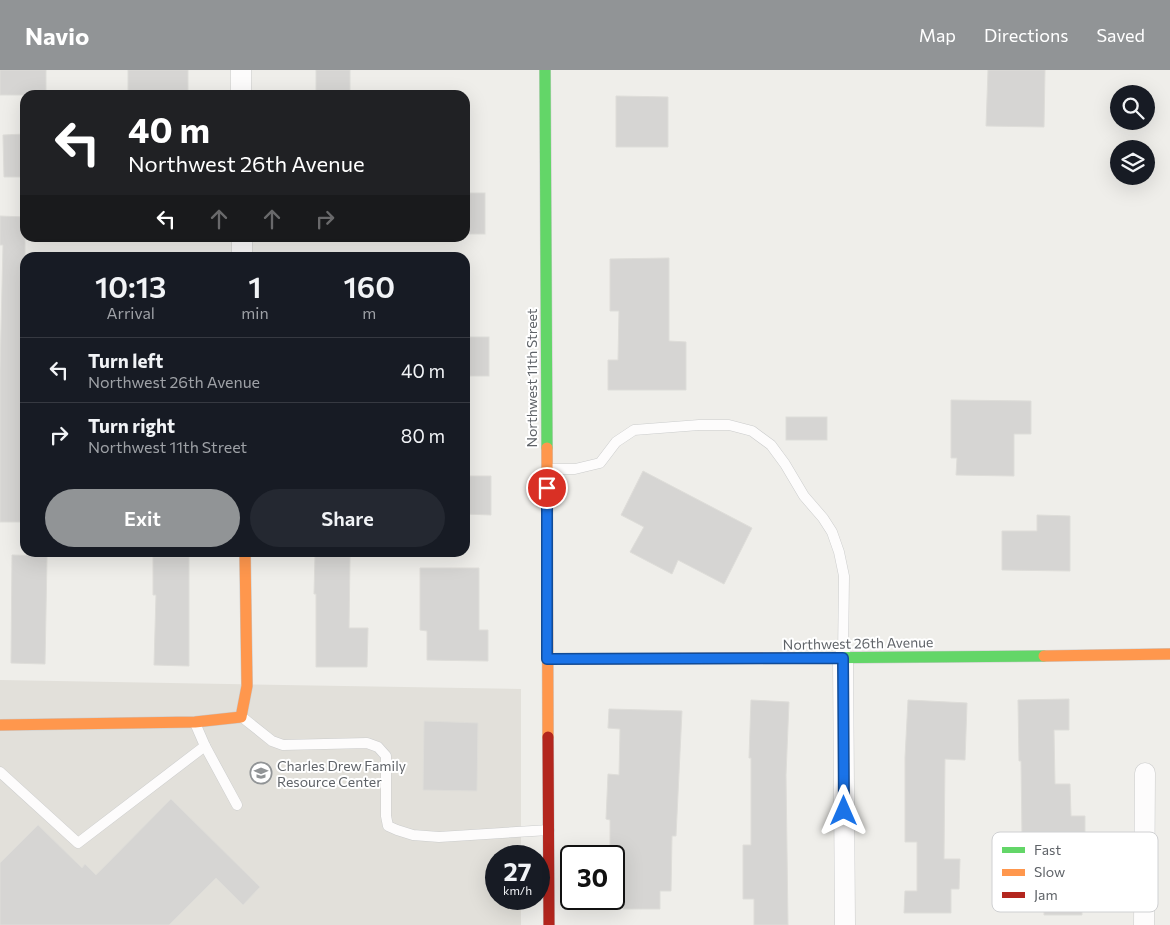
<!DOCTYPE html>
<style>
:root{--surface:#171b24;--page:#242831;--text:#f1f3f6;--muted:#9ea1a6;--line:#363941;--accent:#919496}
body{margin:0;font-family:Commissioner,sans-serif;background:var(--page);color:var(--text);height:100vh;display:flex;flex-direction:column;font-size:19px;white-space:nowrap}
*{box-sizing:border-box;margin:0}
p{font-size:16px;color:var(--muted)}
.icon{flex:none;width:28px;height:28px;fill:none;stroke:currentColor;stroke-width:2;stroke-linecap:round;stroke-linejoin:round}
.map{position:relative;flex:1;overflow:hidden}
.panel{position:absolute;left:20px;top:182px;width:450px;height:305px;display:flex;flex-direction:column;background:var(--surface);border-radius:15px;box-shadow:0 5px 20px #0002}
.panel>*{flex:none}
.hud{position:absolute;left:20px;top:20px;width:450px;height:152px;border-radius:15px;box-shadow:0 5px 20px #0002;background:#202124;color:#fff;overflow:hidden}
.buttons{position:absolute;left:1110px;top:15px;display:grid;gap:10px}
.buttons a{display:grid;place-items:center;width:45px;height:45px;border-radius:50%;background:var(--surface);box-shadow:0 5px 20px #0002;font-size:25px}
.speed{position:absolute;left:485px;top:775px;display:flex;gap:10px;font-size:25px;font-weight:700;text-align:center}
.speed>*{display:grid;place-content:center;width:65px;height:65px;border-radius:50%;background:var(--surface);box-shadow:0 5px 20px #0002;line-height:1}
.speed small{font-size:12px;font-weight:400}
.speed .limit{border:2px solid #111;border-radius:8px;background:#fff;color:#111}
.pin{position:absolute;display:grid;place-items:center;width:42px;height:42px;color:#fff;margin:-21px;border:2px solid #fff;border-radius:50%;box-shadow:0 1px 5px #0007}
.me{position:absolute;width:55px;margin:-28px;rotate:0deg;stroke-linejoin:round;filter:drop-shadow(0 0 4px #0008)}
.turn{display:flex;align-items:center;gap:18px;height:105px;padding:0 25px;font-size:22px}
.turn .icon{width:65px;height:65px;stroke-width:2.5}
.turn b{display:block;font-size:35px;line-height:42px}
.lanes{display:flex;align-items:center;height:48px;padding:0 25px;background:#0003;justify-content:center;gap:25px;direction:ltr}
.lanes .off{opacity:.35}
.eta{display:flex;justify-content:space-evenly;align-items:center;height:85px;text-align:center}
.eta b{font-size:30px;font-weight:600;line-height:35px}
.primary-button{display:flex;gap:10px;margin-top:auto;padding:10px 25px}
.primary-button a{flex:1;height:58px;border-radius:30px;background:var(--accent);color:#fff;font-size:20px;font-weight:600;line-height:58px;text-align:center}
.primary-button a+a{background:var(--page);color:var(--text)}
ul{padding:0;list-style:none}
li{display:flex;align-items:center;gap:15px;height:65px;padding:0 25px;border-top:1px solid var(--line)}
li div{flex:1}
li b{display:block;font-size:19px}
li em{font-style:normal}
header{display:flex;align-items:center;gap:30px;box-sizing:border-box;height:70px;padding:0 25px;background:var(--accent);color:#fff}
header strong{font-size:24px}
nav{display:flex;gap:28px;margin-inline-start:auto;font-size:18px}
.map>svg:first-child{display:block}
.education{fill:#e2e0da}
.building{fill:#d6d5d3;stroke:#deddd9}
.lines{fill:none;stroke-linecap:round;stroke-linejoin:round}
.lane-casing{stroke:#cbcccc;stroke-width:11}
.street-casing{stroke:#cbcccc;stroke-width:21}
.fast-casing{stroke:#cacacb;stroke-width:12}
.slow-casing{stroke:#cacacb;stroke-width:12}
.jam-casing{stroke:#cacacb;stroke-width:12}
.lane{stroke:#fdfcfc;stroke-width:10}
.street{stroke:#fdfcfc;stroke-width:20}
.fast{stroke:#63d668;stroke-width:11}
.slow{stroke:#ff974d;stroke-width:11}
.jam{stroke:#b3261e;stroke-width:11}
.route-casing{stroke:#114b97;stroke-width:12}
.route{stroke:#1a73e8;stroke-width:9}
.labels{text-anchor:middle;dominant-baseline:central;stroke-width:4;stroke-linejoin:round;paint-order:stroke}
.street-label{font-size:14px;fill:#5f6368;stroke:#fff}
.poi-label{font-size:14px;fill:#5f6368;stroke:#fff;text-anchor:start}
.key{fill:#fff;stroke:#cfd0d2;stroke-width:1}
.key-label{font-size:14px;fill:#5f6368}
</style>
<header>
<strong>Navio</strong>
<nav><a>Map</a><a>Directions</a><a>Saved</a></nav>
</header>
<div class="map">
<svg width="1170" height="855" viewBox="0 0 1170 855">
<rect width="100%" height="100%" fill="#efeeea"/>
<!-- education -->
<path class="education" d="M0,610l521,9v167h-25v43h25v26h-521z"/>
<!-- building -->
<g class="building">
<rect x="0" y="0" width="46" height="25"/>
<rect x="128" y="0" width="60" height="25"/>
<rect x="316" y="0" width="34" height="25"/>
<path d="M988,0h57l-1,57 -58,-1z"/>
<path d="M616,26l52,1v50h-52z"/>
<path d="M25,64v43h-21l-1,-42z"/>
<rect x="465" y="123" width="20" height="41"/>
<path d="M0,146l25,1v305h-25v-152l3,-125h-3z"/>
<path d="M669,188v83l17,1v48h-78v-30h10l1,-49h-9v-52z"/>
<rect x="465" y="267" width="24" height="39"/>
<path d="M951,330l80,1v33h-17v42l-58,-1 1,-17h-6z"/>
<rect x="786" y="347" width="41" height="23"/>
<path d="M643,401l109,57 -28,56 -46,-24 -6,14 -42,-22 14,-25 -23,-12z"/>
<path d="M465,406h26v39l-26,-1z"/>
<path d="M1037,445l33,1v55l-68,-1v-39h35z"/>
<path d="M12,485l35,1 -2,108 -34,-1z"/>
<path d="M315,486l35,1 -1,71h19l-1,39h-51v-73h-2z"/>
<path d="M153,487h36v109l-35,-1 2,-70h-3z"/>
<path d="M420,498h59v62h9v31l-61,-1v-29l-7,-1z"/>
<path d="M1069,629v31h-15l1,54h15l1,32h14v29h-3v70h-38v-28h-11v-50h-11l-1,-76h-2l-1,-61z"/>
<path d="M751,630l38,2 -3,73 2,150h-34v-26h-11v-54h8v-87h-2z"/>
<path d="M908,630l59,3 -2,57 -20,-1 -1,100h16l-1,30h-8v24h-47l1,-22h12v-49h-12v-84z"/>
<path d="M609,639l73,2 -6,125h-4l-1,55h-11v18h-37l1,-31h-10v-22h-4v-36l-4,-1 2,-45 11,1 1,-46 -12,-1z"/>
<path d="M424,651l54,2 -1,68 -54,-1z"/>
<path d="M171,729l89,88 -17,18 -27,-27 -47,47h-169v-62l38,-38 44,43 3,-4 11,11z"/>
</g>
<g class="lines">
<!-- lane casing -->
<g class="lane-casing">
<g id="lane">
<path d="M547,399h28l25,-6 16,-21 18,-12 65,-5h30l23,6 19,14 14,19 19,32 19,22 9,14 7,20 5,24 -1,81"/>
<path d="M242,647l30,24 11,4 84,-2 11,4 8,9v60l2,10 9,4 16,5 26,2 110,-7"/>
<path d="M205,676l32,59"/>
<path d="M0,702l78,71 127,-97 -10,-23"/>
</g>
</g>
<!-- street casing -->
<g class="street-casing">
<g id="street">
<path d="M241,0v25"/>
<path d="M242,168v20"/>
<path d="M843,588l2,267"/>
<path d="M1144,855l1,-152"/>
</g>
</g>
<!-- fast casing -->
<g class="fast-casing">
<g id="fast">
<path d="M545,0l2,378"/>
<path d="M794,588l250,-2"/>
</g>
</g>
<!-- slow casing -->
<g class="slow-casing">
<g id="slow">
<path d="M547,378l1,289"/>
<path d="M1044,586l126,-2"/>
<path d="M547,589l247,-1"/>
<path d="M0,655l195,-3 46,-5 6,-31 -2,-134"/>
</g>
</g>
<!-- jam casing -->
<g class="jam-casing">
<path id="jam" d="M548,667l1,188"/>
</g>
<!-- lane -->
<use href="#lane" class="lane"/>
<!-- street -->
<use href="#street" class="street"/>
<!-- fast -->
<use href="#fast" class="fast"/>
<!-- slow -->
<use href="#slow" class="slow"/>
<!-- jam -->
<use href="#jam" class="jam"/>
</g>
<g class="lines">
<!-- route casing -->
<g class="route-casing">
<path id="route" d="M547,418v171l296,-1 1,153"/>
</g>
<!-- route -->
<use href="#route" class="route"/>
</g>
<!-- icons -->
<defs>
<g id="school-ring" transform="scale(1.125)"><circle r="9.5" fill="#fff" stroke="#919496" stroke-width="1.5"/><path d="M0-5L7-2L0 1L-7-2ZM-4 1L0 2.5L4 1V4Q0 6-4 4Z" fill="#919496"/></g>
</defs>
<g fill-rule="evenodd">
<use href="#school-ring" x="261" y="703"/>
</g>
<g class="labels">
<!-- street labels -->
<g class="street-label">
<text transform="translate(531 308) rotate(-90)">Northwest 11th Street</text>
<text transform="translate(858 573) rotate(-1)">Northwest 26th Avenue</text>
</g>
<!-- poi labels -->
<g class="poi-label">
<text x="277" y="695">Charles Drew Family<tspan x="277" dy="16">Resource Center</tspan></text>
</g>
</g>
<!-- legend -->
<rect x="992" y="762" width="166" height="80" rx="8" class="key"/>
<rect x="1002" y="777" width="23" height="6" fill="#63d668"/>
<rect x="1002" y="799" width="23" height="7" fill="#ff974d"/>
<rect x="1002" y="822" width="23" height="6" fill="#b3261e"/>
<g class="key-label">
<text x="1034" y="785">Fast</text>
<text x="1034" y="807">Slow</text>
<text x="1034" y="830">Jam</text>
</g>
</svg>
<div class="buttons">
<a><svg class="icon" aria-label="search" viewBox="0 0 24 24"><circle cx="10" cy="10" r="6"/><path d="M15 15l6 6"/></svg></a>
<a><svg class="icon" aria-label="layers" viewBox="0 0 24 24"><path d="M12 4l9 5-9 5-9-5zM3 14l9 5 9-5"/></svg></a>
</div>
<div class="speed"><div>27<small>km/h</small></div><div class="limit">30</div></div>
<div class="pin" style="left:547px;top:418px;background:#d93025"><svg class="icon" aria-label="arrive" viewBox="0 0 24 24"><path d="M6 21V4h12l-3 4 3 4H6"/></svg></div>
<svg class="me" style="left:844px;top:741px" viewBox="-20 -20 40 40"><path d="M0-17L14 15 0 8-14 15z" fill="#1a73e8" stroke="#fff" stroke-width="4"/></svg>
<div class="hud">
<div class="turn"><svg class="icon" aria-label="left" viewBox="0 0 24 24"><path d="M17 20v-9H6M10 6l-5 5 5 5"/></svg><div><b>40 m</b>Northwest 26th Avenue</div></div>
<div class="lanes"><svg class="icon" aria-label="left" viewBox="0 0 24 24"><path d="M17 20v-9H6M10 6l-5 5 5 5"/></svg><svg class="icon off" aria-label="ahead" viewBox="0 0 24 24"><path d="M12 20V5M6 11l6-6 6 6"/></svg><svg class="icon off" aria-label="ahead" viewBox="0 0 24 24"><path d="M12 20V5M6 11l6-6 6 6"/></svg><svg class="icon off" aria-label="right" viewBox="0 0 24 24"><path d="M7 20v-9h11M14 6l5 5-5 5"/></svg></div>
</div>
<section class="panel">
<div class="eta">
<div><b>10:13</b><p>Arrival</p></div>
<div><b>1</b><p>min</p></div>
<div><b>160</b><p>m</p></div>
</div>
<ul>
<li><svg class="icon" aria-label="left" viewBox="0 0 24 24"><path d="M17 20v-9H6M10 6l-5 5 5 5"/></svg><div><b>Turn left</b><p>Northwest 26th Avenue</p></div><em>40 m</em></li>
<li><svg class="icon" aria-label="right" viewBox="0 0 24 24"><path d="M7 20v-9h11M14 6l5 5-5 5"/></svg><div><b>Turn right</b><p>Northwest 11th Street</p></div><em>80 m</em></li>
</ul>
<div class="primary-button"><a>Exit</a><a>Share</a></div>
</section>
</div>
